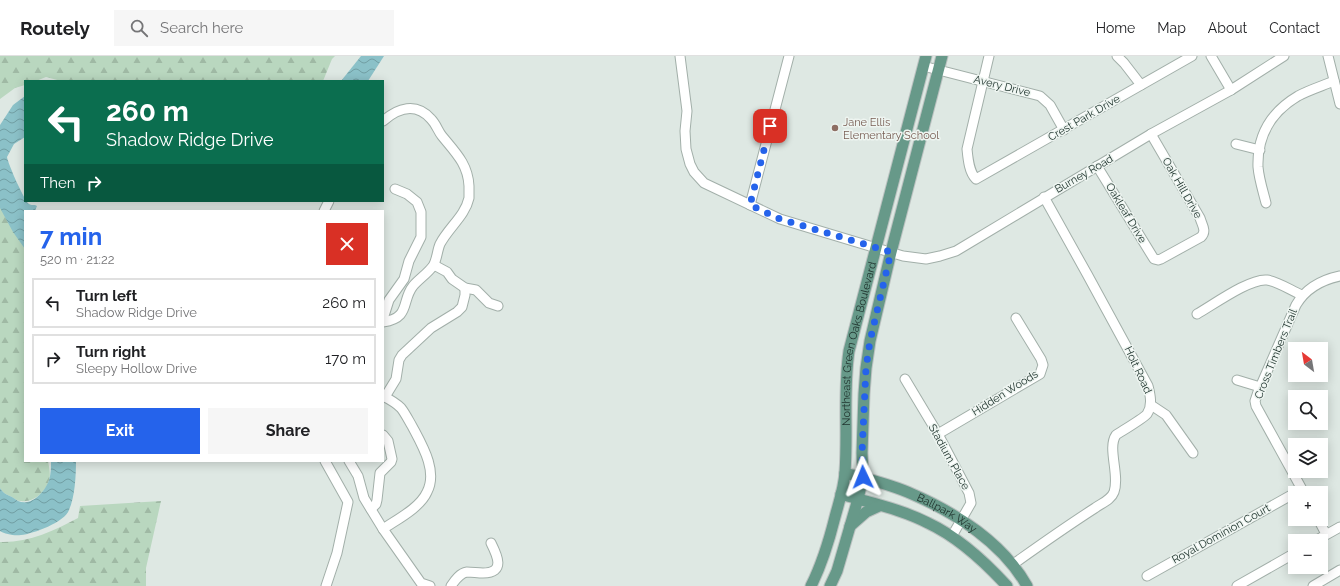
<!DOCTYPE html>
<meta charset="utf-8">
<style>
:root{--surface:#fff;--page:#f6f6f6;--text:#202124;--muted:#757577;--line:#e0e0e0;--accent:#2563eb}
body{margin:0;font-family:Raleway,sans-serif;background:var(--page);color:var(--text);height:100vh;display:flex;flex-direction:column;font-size:15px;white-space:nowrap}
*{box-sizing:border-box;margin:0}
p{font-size:13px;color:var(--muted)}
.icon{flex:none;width:22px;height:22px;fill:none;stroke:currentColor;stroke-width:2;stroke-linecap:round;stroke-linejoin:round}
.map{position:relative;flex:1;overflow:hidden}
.details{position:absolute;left:24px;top:154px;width:360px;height:252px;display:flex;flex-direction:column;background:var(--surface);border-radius:0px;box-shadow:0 2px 10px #0003}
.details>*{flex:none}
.guide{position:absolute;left:24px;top:24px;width:360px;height:122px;border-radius:0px;box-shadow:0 2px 10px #0003;background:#0b6e4f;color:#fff;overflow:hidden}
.needle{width:26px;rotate:329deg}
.fabs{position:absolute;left:1288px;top:286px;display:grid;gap:8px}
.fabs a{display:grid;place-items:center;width:40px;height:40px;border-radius:0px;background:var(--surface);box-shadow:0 2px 10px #0003;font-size:20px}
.pin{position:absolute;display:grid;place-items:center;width:34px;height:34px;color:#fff;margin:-17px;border-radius:8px;box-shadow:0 2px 6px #0006}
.me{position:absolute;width:44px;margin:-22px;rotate:358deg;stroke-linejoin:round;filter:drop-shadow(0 0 3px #0008)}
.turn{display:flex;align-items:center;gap:14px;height:84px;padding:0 16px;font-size:18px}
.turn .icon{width:52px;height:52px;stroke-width:2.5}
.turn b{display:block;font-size:28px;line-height:34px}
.then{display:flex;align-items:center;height:38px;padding:0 16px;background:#0003;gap:8px;font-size:15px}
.round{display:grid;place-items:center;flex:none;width:42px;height:42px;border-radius:0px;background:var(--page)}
.head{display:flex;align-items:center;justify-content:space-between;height:68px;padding:0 16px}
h1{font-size:24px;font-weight:700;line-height:30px;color:var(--accent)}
.cta{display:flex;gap:8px;margin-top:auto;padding:8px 16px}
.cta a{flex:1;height:46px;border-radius:0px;background:var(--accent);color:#fff;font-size:16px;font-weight:700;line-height:46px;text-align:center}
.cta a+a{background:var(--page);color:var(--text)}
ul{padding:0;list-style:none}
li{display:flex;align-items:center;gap:12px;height:50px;margin:0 8px 6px;padding:0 8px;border:2px solid var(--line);border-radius:0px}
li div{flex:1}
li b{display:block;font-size:15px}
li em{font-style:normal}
header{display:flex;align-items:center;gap:24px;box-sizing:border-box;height:56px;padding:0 20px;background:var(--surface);border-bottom:1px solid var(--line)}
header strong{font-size:19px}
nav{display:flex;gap:22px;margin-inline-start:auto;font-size:14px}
.search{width:280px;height:36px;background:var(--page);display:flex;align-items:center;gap:10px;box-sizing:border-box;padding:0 14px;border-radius:0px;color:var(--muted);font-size:15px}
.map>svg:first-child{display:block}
.forest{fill:url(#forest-firs)}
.water{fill:url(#water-waves)}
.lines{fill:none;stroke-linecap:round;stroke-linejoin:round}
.minor-casing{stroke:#a2afa9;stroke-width:11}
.major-casing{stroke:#bcc2c1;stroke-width:13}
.minor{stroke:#fff;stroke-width:9}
.major{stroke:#679989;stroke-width:11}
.route{stroke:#2563eb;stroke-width:7;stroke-dasharray:0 12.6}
.education-dot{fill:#8d6e63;stroke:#eef5f1;stroke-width:1.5}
.labels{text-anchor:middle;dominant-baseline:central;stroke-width:3;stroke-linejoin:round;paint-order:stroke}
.street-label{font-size:11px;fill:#21352f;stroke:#eef5f1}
.education-label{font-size:11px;fill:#785e54;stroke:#eef5f1;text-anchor:start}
</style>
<header>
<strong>Routely</strong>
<div class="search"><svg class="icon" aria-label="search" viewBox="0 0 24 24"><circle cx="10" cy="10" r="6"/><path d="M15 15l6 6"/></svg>Search here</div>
<nav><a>Home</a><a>Map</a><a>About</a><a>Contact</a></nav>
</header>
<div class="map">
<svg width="1340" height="530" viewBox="0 0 1340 530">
<defs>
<pattern id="forest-firs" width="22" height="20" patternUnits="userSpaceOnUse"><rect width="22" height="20" fill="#b9d7bf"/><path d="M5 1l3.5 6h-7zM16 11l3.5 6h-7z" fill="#9fb9a4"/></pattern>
<pattern id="water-waves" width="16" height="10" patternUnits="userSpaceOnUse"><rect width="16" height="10" fill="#8bc1c8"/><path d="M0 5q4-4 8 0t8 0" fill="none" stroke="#719ea3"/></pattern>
</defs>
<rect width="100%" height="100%" fill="#dee8e3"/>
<!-- forest -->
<g class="forest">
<path d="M0,0h335l-3,3 -9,22h-262l-15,-4 -10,4h-11v4l-10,3 -15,11z"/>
<path d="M0,151l25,39v215h23c1,6 3,14 1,19 -3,12 -16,23 -28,21 -4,0 -6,-2 -9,-4 -6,-3 -8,-3 -12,-9z"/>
<path d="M161,445l-15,67v18h-146v-44c28,1 54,-11 78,-24l2,-12z"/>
</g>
<!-- water -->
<g class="water">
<path d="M361,0h23l-16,25h-27z"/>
<path d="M25,40v41l-11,7 -7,13c1,7 18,45 22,47 1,1 4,1 6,1l2,1 -2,5h-10v38l-12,-17 -13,-24v-83l13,-20z"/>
<path d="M51,405h25c0,14 -1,36 -7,49 -4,12 -36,24 -48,25 -7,1 -16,-1 -21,-4v-43c4,6 6,6 12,9 2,1 4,3 6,4 13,6 27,-9 31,-21 2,-6 2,-13 2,-19z"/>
</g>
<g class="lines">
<!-- minor casing -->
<g class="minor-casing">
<g id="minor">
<path d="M680,0l7,55 -2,20 1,18 4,15 4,8 10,11 76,36 123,37 23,3 14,-3 16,-5 195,-117 80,-44 53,-34"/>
<path d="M989,0l-22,93c1,10 2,23 9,30l216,-123"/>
<path d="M1117,0l7,7 17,22"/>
<path d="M1211,0l20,34"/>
<path d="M1328,0l12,48"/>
<path d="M923,10l117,30 10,9 14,25"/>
<path d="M383,65c15,-13 33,-19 48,-2 5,5 7,12 11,17 13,16 26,28 27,50 0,3 0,8 0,12 -4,18 -20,29 -29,46 -3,7 -3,16 -7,22 -6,8 -14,13 -20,20 -12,15 -2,32 -30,36"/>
<path d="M1236,88l24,6"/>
<path d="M1097,110l57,93 4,1 3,-1 40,-22c6,-6 1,-12 -1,-19l-49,-84"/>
<path d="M1266,147c-3,-12 -7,-24 -8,-36 -1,-31 13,-55 40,-71 11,-6 24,-10 36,-15"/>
<path d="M750,149l39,-149"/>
<path d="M324,155l5,-10"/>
<path d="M434,209l13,7 5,7 13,9 11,2 13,13 9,3"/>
<path d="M1197,258c16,-9 53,-36 70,-34 10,1 25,11 35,15"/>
<path d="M383,263l6,-19 15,-21 5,-18 12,-24v-25l-4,-10 -10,-8 -12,-5"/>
<path d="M905,323l33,55 31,59 2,10 -19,33"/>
<path d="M1237,324l23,7"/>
<path d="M385,341l11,-18 3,-19 3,-5 29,-27 26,-16 5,-5 3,-12v-7"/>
<path d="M1151,349l15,10 27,38"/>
<path d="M938,378l102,-60 3,-9 -2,-6 -25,-41"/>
<path d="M325,405l23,41 -11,51 -11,33"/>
<path d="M349,405l9,15 6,22 19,31 38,54 9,3"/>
<path d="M1304,437l-48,-87 -1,-5 3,-9 38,-87c10,-17 25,-25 44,-29"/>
<path d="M371,453l5,-5 1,-4 3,-27 11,-11 1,-3 -4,-18 -5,-6"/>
<path d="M1318,463l8,15"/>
<path d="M383,473c13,-9 37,-21 44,-37 11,-21 -5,-47 -15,-66 -3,-5 -7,-13 -11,-18 -4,-4 -12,-9 -18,-12"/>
<path d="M1315,485l25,-14"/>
<path d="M1012,509c28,-20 55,-39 83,-57 7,-5 16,-8 19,-16 6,-17 -7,-44 2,-57 6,-4 28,-17 31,-21 6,-9 3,-20 1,-28l-61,-112 -43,-77"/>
<path d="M1147,520l148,-83"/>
<path d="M451,530c4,-6 9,-13 16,-14 5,0 11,1 16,1 23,0 14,-18 8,-30"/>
<path d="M1237,530l58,-33"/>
<path d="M1313,530l27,-16"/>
</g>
</g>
<!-- major casing -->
<g class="major-casing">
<g id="major">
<path id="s1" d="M845,417c22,6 45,11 67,21 44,19 91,49 115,92"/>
<path d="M841,438c29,9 60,15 87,29 30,14 57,39 79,63"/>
<path d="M850,470l16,-14 13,-6"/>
<path id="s2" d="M811,530c11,-22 18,-45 24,-69 4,-15 9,-29 10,-45 3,-40 -2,-81 4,-121l77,-295"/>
<path d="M830,530l7,-15 21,-72 5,-22 -1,-24 2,-59 2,-26 4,-27 21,-89 51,-196"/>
</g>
</g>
<!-- minor -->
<use href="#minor" class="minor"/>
<!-- major -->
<use href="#major" class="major"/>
</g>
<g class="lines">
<!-- route -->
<path class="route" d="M770,70l-20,79 30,14 111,33 -21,89 -4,27 -4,85 1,24"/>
</g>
<!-- markers -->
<circle class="education-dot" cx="835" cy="72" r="4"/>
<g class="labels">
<!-- street labels -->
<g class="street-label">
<text transform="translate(1002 30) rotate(14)">Avery Drive</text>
<text transform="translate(1084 62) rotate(-30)">Crest Park Drive</text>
<text transform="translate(1084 118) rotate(-30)">Burney Road</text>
<text transform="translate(1182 132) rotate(60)">Oak Hill Drive</text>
<text transform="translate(1126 157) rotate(59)">Oakleaf Drive</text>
<text stroke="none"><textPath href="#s2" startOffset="249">Northeast Green Oaks Boulevard</textPath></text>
<text transform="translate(1276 298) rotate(-68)">Cross Timbers Trail</text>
<text transform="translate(1138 314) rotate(65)">Holt Road</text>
<text transform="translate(1005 337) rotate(-32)">Hidden Woods</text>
<text transform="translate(949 401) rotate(61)">Stadium Place</text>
<text stroke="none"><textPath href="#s1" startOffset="110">Ballpark Way</textPath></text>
<text transform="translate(1221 478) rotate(-29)">Royal Dominion Court</text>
</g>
<!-- education labels -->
<g class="education-label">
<text x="843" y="66">Jane Ellis<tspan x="843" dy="13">Elementary School</tspan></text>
</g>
</g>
</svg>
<div class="fabs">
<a><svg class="needle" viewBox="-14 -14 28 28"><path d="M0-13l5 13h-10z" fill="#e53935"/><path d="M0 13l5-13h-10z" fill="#757577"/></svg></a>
<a><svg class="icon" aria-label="search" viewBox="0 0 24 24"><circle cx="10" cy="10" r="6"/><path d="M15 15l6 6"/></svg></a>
<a><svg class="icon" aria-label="layers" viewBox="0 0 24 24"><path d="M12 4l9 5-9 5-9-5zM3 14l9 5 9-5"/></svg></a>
<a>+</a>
<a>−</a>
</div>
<div class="pin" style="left:770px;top:70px;background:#d93025"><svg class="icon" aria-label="arrive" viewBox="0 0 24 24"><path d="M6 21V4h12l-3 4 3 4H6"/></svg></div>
<svg class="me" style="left:863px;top:421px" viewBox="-20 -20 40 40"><path d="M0-17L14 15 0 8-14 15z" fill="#2563eb" stroke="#fff" stroke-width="4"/></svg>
<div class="guide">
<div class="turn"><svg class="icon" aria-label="left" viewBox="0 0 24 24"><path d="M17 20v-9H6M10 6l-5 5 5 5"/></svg><div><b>260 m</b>Shadow Ridge Drive</div></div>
<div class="then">Then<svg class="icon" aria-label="right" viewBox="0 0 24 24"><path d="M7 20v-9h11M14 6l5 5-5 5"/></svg></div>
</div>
<section class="details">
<div class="head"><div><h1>7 min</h1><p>520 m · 21:22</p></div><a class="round" style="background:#d93025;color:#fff"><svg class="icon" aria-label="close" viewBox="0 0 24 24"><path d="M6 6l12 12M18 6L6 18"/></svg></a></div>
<ul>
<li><svg class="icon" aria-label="left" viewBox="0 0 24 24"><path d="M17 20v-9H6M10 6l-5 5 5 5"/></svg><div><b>Turn left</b><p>Shadow Ridge Drive</p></div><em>260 m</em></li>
<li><svg class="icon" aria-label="right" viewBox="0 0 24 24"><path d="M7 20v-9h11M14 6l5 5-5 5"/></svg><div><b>Turn right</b><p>Sleepy Hollow Drive</p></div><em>170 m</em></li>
</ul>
<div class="cta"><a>Exit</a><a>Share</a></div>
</section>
</div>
